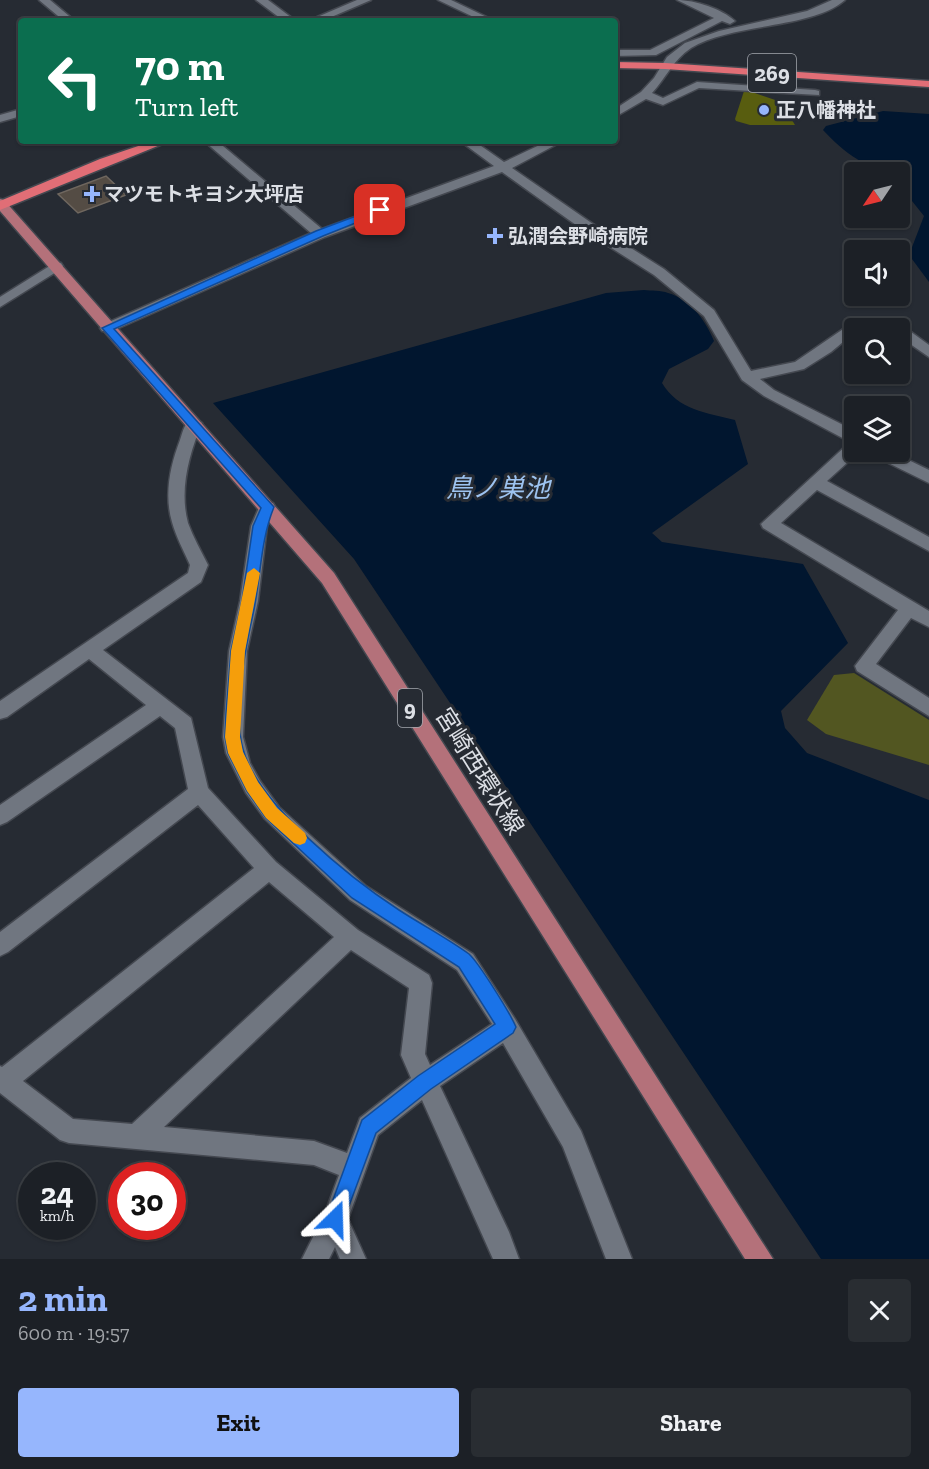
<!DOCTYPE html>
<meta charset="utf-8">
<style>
:root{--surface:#1c2026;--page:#292d32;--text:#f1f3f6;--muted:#a0a3a7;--line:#3a3e43;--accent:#96b6fd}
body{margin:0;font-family:"Zilla Slab","Noto Sans JP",serif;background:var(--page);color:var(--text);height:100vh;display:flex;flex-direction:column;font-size:22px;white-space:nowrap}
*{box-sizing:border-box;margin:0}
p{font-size:20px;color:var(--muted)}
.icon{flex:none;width:33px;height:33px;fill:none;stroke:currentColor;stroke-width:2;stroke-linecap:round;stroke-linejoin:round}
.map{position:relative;height:1259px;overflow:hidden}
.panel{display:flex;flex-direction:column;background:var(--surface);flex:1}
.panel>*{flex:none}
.banner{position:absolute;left:18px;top:18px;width:600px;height:126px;border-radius:6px;box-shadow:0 2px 4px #0004,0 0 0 2px var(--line);background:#0b6e4f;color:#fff;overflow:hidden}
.needle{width:39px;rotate:235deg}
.tools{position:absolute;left:844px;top:162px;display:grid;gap:12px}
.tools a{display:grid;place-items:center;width:66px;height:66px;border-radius:6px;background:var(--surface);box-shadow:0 2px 4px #0004,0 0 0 2px var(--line);font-size:30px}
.speed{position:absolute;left:18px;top:1162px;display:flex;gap:12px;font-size:30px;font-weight:700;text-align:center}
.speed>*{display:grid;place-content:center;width:78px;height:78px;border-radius:50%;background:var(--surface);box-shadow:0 2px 4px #0004,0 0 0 2px var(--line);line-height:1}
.speed small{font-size:15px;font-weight:400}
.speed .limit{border:9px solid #d22;background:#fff;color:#111}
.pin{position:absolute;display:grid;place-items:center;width:51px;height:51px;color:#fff;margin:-26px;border-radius:12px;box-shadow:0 3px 9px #0006}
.me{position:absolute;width:66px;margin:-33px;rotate:22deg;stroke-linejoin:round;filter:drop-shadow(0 0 4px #0008)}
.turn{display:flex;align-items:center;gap:21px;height:126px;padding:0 18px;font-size:27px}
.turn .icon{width:78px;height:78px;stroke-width:2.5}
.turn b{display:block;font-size:42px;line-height:51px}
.round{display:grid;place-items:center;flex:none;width:63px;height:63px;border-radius:6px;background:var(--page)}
.summary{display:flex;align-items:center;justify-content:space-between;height:102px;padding:0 18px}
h1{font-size:36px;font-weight:700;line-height:45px;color:var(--accent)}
.primary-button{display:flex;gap:12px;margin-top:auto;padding:12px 18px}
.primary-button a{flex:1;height:69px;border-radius:6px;background:var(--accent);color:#111;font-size:24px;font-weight:700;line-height:69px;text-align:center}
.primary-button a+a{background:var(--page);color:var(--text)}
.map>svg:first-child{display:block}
.green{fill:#525621}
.forest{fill:#585d0f}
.water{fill:#01162f}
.building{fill:#544c44;stroke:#6f675f;stroke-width:1.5}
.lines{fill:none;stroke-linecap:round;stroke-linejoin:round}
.minor-casing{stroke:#444850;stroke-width:3}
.major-casing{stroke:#444850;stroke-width:3}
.highway-casing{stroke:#444850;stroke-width:3}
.minor{fill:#707680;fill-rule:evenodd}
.major{fill:#b4717a;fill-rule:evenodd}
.highway{fill:#e16e76;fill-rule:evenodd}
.route{fill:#1a73e8;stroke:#114b97;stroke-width:1.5}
.slow{fill:#f59e0b}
.poi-dot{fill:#96b6fd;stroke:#262b33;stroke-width:2}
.labels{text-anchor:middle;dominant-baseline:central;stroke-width:6;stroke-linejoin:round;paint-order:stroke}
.far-poi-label{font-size:20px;font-weight:bold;fill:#dcdfe5;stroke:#262b33;text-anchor:start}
.shield{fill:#262b33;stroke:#a5a9b0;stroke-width:1.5}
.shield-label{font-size:22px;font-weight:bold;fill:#dcdfe5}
.street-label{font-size:24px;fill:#dcdfe5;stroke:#262b33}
.water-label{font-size:26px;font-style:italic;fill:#9dc3f0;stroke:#262b33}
</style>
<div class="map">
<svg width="929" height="1259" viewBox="0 0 929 1259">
<rect width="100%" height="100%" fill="#262b33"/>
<!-- green -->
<path class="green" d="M854,673l75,47v45l-103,-31 -19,-14 27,-45z"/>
<!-- forest -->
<path class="forest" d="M744,91h5l32,11 14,23h-45l-14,-4 -1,-2z"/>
<!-- water -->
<g class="water">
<path d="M883,111l46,3v168l-20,-27 15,-39 -24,-30v-14c-31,0 -57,-20 -77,-42l3,-4z"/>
<path d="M644,290c7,1 17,0 24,3 22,6 38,28 46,48l-6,8 -39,20 -7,14c16,27 45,30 73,37l13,44 -96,69 10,9 141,22 45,79 -67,68 4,17 22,25 122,47v459h-108l-467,-700 -141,-156 393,-110z"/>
</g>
<!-- building -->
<path class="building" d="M106,176l20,19 -48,18 -20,-19z"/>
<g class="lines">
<!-- minor casing -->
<g class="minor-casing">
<g id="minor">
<path d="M39,0h11l25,21h-11z"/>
<path d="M256,0h12l28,21h-12z"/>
<path d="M357,0h14l-49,21h-14z"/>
<path d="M438,0h13l44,21h-13z"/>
<path d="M677,0c18,0 45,9 58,21l-5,3 -8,-3 -66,34 -41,1v-6h35l64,-32z"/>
<path d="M832,0h13c-33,29 -114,23 -154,48 -18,12 -25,30 -39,45l11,5 34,-16 118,8 4,1v4l-120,-7 -36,17 -17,-6 -31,18v-8l26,-17 13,-14 13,-21 18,-14 34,-12 88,-20z"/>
<path d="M21,109v7l-21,6v-7z"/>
<path d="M204,141h13l105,88 172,-63 -34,-25h14l30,21 44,-21h15l-51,27 81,56 71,45 50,41 37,61 44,-9 57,-39 44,-2 33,24v12l-29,-20v-9h-45v4l-24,20 -27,17 -44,10 14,11 81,41v21h4l-32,29 102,56v14l-112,-61 -36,33 148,88v16l-18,-9 -35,46 53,34v18l-72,-45 -2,-5 43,-56 -135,-82 -2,-4 89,-82 -86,-46 -22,-16 -38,-64 -50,-41 -71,-45 -81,-58 -177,65 -213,94h-10l-2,-3 2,-3 209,-92z"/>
<path d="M56,262l5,1 2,3 -2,3 -61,38v-10z"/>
<path d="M194,418l8,5c-13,31 -23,67 -14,100 5,14 13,28 20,42l-7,17 -98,68 88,68 17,70 68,74 82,68 71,45 3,8 -7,71 5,11 62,-41 -35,-54 -107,-70 -85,-81 -19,-26 -20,-40 -3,-16 6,-86 11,-50 11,-75 10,-23h12l2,4 -8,19 -9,75 -11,50 -4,86 7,26 10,18 19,26 87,79 107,68 42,65 66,112 51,128h-26l-43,-112 -60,-104 -63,43 69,146 10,27h-26l-71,-159 -44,35 -30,84 18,40h-26l-5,-12 -6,12h-27l23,-46 14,-38 -25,-10 -245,-22 -9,-3 -60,-47v-27l2,1 252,-199 -56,-63 -190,147 -8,4v-24l188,-143 -13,-61 -15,-12 -153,106 -7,3v-20l146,-100 -57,-46 -82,58 -7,2v-18l188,-128 2,-8c-6,-14 -14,-28 -18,-43 -8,-27 -2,-56 8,-82 3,-9 5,-20 14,-22zM269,882l65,55 -202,187 -59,-5 -50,-38zM351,950l58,38 -8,67 10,23 -51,40 -13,35 -33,-12 -150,-14z"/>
<path d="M872,452h20l37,18v13l-55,-27z"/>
</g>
</g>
<!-- major casing -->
<g class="major-casing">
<path id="major" d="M0,199l4,1 330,373 439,686h-28l-423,-676 -322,-372z"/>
</g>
<!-- highway casing -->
<g class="highway-casing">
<g id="highway">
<path d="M615,62l50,1 264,18v6l-264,-18 -50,-1z"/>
<path d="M153,141h17l-170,69v-9l100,-42z"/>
</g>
</g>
<!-- minor -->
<use href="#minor" class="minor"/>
<!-- major -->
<use href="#major" class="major"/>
<!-- highway -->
<use href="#highway" class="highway"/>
</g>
<!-- route -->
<path class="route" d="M380,207l3,1v4l-60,24 -209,93 160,178c-14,34 -13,71 -21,107 -8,36 -20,100 -10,135 14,55 110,131 156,161 23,15 48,28 70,44 10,9 41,59 47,73l-3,6 -82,56 -55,44 -34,92 -7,3 -7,-3 -2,-6 36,-99 56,-44 77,-52 -36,-57 -107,-69 -86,-80 -19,-27 -19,-38 -3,-16 1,-23 5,-63 11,-50 11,-75 8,-18 -159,-180 214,-97z"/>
<!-- slow -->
<path class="slow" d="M254,568l6,5 -15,78 -5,86 3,15 15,30 19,26 28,25 2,5 -2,5 -5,2 -6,-2 -28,-25 -19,-27 -19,-38 -3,-16 6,-86 16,-78z"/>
<!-- markers -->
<g class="poi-dot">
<circle cx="764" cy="110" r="6"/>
<path d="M89 185h6v6h6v6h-6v6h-6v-6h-6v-6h6z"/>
<path d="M492 227h6v6h6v6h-6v6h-6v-6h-6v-6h6z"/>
</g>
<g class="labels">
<!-- far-poi labels -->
<g class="far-poi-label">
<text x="776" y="110">正八幡神社</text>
<text x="104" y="194">マツモトキヨシ大坪店</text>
<text x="508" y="236">弘潤会野崎病院</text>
</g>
<!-- shield labels -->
<g class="shield">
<rect x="748" y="54" width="48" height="38" rx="4.5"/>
<rect x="398" y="689" width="24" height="38" rx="4.5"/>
</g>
<g class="shield-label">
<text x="772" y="73">269</text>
<text x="410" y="708">9</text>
</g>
<!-- street labels -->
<g class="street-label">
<text transform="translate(480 771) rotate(58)">宮崎西環状線</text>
</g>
<!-- water labels -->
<g class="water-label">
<text x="498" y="488">鳥ノ巣池</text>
</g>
</g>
</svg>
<div class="tools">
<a><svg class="needle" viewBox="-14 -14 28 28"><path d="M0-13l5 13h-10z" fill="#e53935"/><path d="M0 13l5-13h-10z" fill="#a0a3a7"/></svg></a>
<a><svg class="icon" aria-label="sound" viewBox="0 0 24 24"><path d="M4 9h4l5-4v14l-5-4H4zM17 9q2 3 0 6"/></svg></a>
<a><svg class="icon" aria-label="search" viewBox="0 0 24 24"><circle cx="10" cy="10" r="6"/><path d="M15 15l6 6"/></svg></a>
<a><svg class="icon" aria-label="layers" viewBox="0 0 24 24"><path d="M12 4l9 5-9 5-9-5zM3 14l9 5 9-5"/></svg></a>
</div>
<div class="speed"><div>24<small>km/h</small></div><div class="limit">30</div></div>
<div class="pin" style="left:380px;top:210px;background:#d93025"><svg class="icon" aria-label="arrive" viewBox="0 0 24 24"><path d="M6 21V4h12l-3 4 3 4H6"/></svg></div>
<svg class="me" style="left:335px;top:1219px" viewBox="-20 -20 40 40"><path d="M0-17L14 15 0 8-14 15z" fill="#1a73e8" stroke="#fff" stroke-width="4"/></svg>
<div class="banner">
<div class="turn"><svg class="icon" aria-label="left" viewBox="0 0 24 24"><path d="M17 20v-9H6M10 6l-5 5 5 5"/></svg><div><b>70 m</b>Turn left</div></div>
</div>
</div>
<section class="panel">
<div class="summary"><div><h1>2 min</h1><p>600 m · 19:57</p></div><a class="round"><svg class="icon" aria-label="close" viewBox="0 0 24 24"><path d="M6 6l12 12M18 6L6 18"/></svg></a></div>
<div class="primary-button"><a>Exit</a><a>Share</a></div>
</section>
